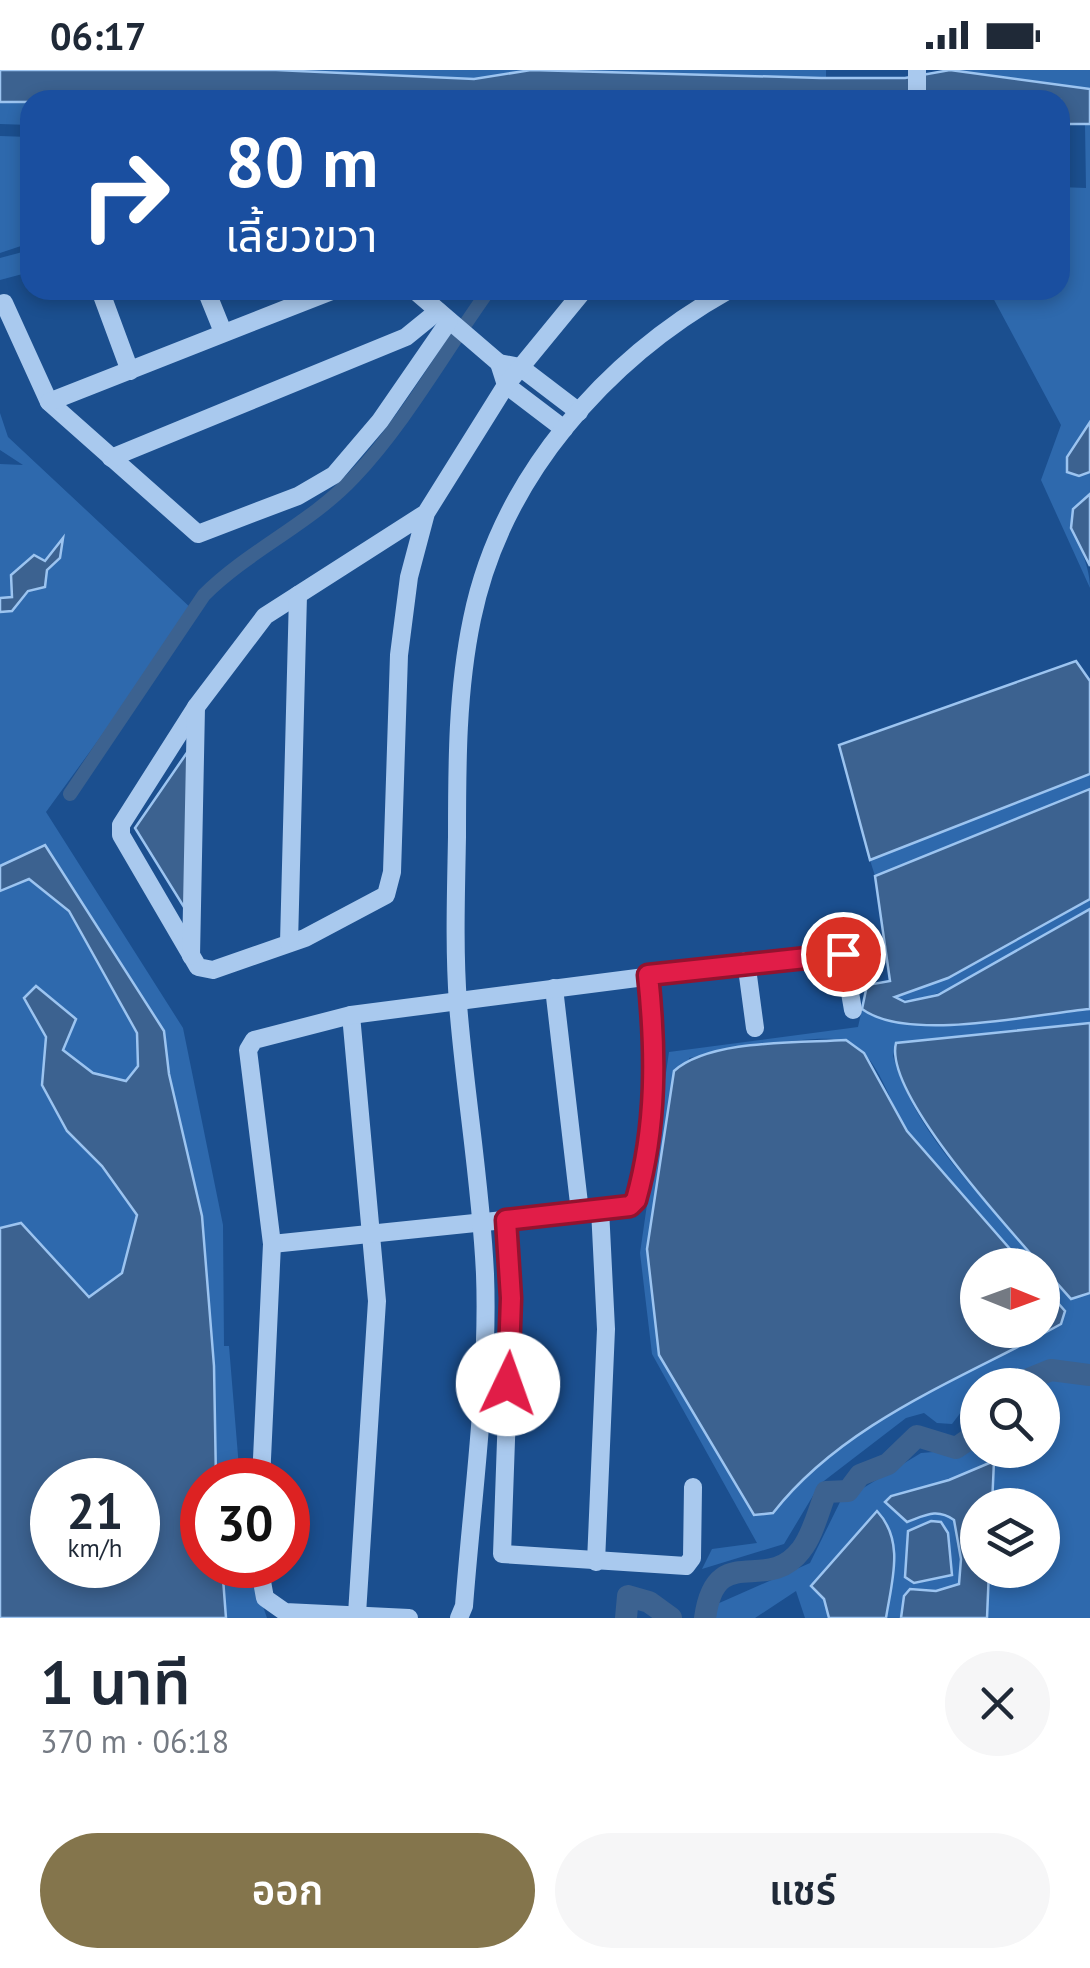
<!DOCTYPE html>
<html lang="th">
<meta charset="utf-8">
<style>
:root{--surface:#fff;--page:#f6f6f7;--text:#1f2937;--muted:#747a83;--accent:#84754c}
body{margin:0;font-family:"PT Sans","Noto Sans Thai",sans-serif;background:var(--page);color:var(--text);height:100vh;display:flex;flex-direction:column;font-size:38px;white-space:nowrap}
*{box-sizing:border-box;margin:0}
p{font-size:32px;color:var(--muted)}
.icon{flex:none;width:55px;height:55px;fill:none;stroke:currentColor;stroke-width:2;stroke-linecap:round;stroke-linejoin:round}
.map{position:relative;height:1548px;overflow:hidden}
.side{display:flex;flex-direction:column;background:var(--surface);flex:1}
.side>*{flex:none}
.top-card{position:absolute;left:20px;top:20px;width:1050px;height:210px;border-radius:30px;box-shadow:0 5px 15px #0003;background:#1a4fa0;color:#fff;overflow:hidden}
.needle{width:65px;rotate:91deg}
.fabs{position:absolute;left:960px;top:1178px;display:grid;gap:20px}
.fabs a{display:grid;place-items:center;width:100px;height:100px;border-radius:50%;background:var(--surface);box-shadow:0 5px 15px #0003;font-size:50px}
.speed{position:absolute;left:30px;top:1388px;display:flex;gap:20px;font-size:50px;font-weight:700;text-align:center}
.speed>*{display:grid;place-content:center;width:130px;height:130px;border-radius:50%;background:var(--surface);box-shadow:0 5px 15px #0003;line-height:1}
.speed small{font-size:25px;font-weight:400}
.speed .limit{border:15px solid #d22;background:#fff;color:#111}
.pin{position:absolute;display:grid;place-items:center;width:85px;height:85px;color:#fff;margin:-42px;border:5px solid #fff;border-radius:50%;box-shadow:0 2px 10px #0007}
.me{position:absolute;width:110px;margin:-55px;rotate:3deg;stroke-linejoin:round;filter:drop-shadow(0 0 8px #0008)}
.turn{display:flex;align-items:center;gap:35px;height:210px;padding:0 40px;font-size:45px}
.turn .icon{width:130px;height:130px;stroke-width:2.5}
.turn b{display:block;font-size:70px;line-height:85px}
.round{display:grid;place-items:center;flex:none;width:105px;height:105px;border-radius:52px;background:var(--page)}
.head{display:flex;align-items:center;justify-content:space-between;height:170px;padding:0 40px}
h1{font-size:60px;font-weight:600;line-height:75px}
.cta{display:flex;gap:20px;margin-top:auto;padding:20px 40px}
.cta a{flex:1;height:115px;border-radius:60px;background:var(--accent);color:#fff;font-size:40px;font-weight:600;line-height:115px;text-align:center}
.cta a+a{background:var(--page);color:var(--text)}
.status{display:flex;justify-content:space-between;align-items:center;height:70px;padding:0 50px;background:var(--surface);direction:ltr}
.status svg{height:28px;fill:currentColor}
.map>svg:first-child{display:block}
.green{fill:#2e69ad}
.water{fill:#3c6290;stroke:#9cc4f0;stroke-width:2.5;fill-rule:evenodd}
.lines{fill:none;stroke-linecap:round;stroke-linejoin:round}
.canal{stroke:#3c6290;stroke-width:14}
.river{stroke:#3c6290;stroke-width:22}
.minor{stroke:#a9c9ee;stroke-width:18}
.route-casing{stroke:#92132f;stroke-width:25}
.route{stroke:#e11d48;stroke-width:18}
</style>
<div class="status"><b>06:17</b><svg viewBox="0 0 49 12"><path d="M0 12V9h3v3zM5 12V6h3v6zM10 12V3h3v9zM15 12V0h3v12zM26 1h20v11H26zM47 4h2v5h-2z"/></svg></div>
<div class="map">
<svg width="1090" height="1548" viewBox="0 0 1090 1548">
<rect width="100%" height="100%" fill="#1b4f8f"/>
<!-- green -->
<g class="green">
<path d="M276,0h255l-57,9z"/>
<path d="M563,0h263v8z"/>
<path d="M950,0h140v19z"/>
<path d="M0,32l30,1v22l-30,-1z"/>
<path d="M1085,54h5v298l-23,35 1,15 11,4 11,-4v22l-17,15c-2,29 17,50 17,79l-49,-108 20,-55 -69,-129 10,-6h58v-45l6,-11 -6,-47 26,1z"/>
<path d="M0,66l30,1v106l-30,10z"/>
<path d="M30,180v22l-30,8v-22z"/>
<path d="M0,343l8,24 185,173 -147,202 137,216 40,197 1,121h5l11,134h-24l-2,-114 -12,-150 -33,-142 -5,-43 -119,-186 -45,21v-254l12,-2 48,-52 2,-18 -17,21 -11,-5 -22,19v23h-12v-134l23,1 -23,-15z"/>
<path d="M1090,704v15l-215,87 -5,-16z"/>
<path d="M29,809l40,32 68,122 1,33 -12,15 -33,-8 -47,-36 -3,48 24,46 35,35 35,49 -15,58 -33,24 -68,-74 -21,5v-337z"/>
<path d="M1090,829v10c-41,19 -158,107 -196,88l54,-19z"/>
<path d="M862,939c47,34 170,5 228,0v14l-193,20 -4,13c22,80 96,148 149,209h-18c-40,-43 -84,-85 -117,-134 -17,-26 -28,-75 -58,-89 -23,-11 -131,10 -160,16l84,455c72,-92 189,-134 288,-189l4,-13 -22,-25v-20l28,32 19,-5v325h-103l2,-48h53v-65h-50l1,-44 -44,19 -18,32 12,1 12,7 6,39 -2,25 -23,7 -26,-2 -6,7 -3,22h-15l9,-65 -71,46 5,19h-24l-9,-27 -41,27h-44l6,-14 93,-41 30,-61 81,-49 49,-4 7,-11 1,12h64v-65h-64l-1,6 -25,33 -15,-1 -13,-10 -18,5 -86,66 -36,60 -82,25 10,-20 45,-6 -105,-189 -12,-101 29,-201 189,-25z"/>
<path d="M222,1495h27l18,53h-41z"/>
</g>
<!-- water -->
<g class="water">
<path d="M0,0h276l198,9 57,-9 290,8h84l45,-8 140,19v35h-30v-24l-1060,2z"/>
<path d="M1090,352v50l-11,4 -12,-4v-15z"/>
<path d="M1090,424v72l-19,-38 2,-19z"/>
<path d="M63,468l-3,20 -13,12 -2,17 -17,4 -16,20 -12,1v-14l12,-1 -1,-22 23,-20 11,6z"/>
<path d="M1076,591l14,20v93l-220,86 -31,-115z"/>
<path d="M195,671l-8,171 -52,-84z"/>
<path d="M1090,719v110l-142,79 -53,19 10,5 33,-7 152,-86v100c-57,5 -182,34 -228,0l5,-24 23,-4 -15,-105z"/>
<path d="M45,775l119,186 5,43 33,142 12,150 2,114h-14v85h20l4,53h-226v-390l21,-5 68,74 33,-24 15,-58 -35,-49 -35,-35 -25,-46 4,-48 -22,-39 12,-12 40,33 -13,31 30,23 33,8 12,-15 -1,-33 -68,-122 -40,-32 -29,12v-25zM52,1410h86v85h-86z"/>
<path d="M1090,953v270l-19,6c-39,-45 -189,-201 -175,-256z"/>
<path d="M846,970l18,13 43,78 117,134h-46v65h64l1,-44 22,25 -4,13c-99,55 -216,97 -288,189l-19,2 -95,-160 -12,-106 27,-178c36,-32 125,-28 172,-31z"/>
<path d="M994,1391l-2,44h-14v65h11l-2,48h-86l3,-22 6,-7 26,2 23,-7 2,-25 -7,-39c-17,-12 -28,-5 -47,2l-22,-20 6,-6 58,-16z"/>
<path d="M877,1441c28,30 15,69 9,107h-57l-5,-19 -13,-13z"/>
<path d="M931,1451l10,1 7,11 4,42 -38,8 -9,-6 3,-46z"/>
</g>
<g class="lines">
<!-- canal -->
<path class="canal" d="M70,724l134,-199c45,-45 106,-71 150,-118 52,-55 91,-126 135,-187"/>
<!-- river -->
<g class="river">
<path d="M1014,1315l37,-15 39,5"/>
<path d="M626,1548l2,-22 21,6 22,16"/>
<path d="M705,1548c11,-79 61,-22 96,-68 12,-15 18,-41 25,-58l22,-1 12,-16 28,-11 29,-28 39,12 16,-11 6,-19"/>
</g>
<!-- minor -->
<g class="minor">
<path d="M917,0v30"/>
<path d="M100,220l30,81"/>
<path d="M206,220l17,42"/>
<path d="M414,220l85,73"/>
<path d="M4,233l45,99 149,132 100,-38 36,-21 46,-54 69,-100"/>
<path d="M49,332l285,-112"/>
<path d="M564,359l-58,-44 -7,-22 21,4 59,45"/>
<path d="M111,388l295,-121 32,-26"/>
<path d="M426,443l-161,103 -69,91 -75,118v10l77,132 15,3 92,-32 81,-43 6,-23 7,-217 10,-78 17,-64 80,-128 78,-95"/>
<path d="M289,873l9,-348"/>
<path d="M191,886l5,-249"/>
<path d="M746,891l9,67"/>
<path d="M554,918l26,224"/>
<path d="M351,945l26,286 -20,313"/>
<path d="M506,1150l5,78 -9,256 184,12 6,-8 1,-71"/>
<path d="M272,1174l358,-37c31,-36 23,-184 18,-232"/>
<path d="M261,1410l11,-236 -24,-194 6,-10 97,-25 487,-63 6,6 9,52"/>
<path d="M596,1492l10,-233 -6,-120"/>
<path d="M259,1495l6,33 20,14 124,6"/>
<path d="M459,1548l5,-12c8,-105 25,-228 21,-332 -4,-90 -20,-180 -27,-270 -4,-56 -2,-111 -1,-167 0,-73 0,-146 15,-218 29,-142 134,-260 257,-329"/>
</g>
</g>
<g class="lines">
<!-- route casing -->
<g class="route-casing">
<path id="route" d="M508,1314l3,-86 -5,-78 124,-14 6,-6c21,-74 20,-149 12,-225l195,-21"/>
</g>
<!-- route -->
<use href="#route" class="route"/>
</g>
</svg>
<div class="fabs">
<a><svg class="needle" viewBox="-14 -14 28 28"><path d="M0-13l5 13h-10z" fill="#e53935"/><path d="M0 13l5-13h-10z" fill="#747a83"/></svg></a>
<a><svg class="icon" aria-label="search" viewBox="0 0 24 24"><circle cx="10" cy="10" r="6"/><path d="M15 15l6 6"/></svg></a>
<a><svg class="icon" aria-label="layers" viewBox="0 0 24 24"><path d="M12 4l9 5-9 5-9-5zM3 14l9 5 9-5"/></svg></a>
</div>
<div class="speed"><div>21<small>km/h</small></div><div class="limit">30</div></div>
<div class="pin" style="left:843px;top:884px;background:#d93025"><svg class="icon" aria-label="arrive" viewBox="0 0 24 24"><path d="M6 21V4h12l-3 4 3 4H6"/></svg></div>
<svg class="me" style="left:508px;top:1314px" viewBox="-20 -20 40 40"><circle r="19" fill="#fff"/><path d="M0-13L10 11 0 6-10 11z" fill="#e11d48"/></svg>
<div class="top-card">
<div class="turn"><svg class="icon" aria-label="right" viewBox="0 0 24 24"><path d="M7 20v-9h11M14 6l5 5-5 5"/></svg><div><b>80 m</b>เลี้ยวขวา</div></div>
</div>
</div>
<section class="side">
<div class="head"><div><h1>1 นาที</h1><p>370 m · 06:18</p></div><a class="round"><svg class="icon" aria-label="close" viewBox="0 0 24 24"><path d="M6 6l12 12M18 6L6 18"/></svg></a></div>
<div class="cta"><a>ออก</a><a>แชร์</a></div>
</section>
